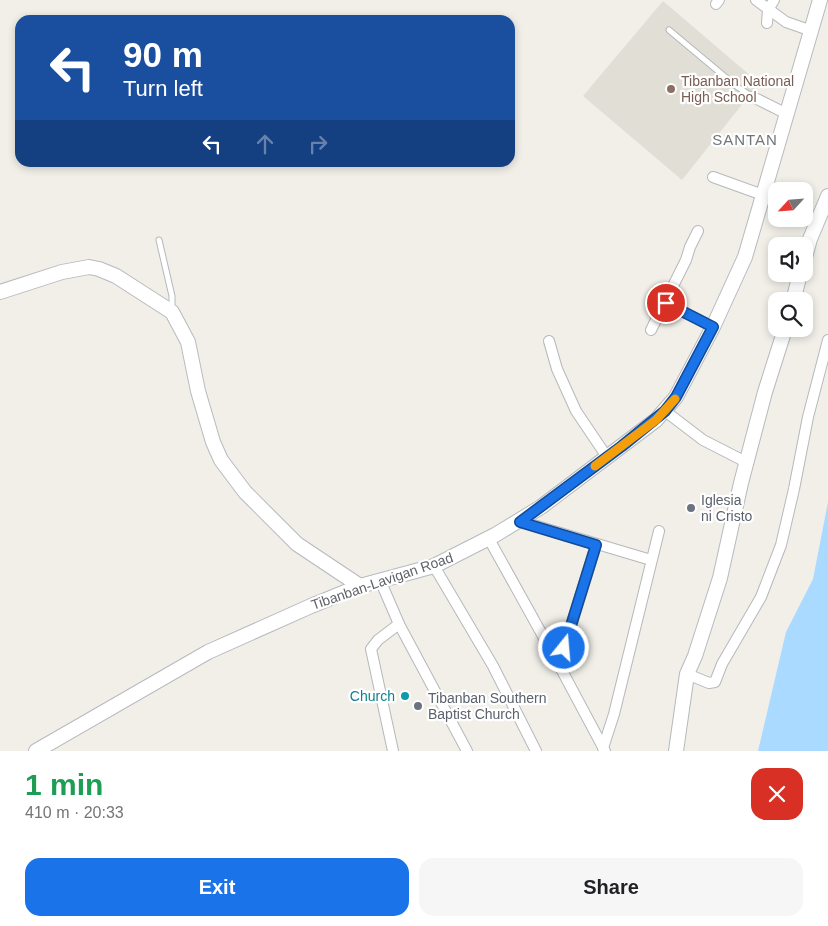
<!DOCTYPE html>
<meta charset="utf-8">
<style>
:root{--surface:#fff;--page:#f6f6f6;--text:#202124;--muted:#757577;--accent:#1a73e8}
body{margin:0;font-family:Arial,sans-serif;background:var(--page);color:var(--text);height:100vh;display:flex;flex-direction:column;font-size:19px;white-space:nowrap}
*{box-sizing:border-box;margin:0}
p{font-size:16px;color:var(--muted)}
.icon{flex:none;width:28px;height:28px;fill:none;stroke:currentColor;stroke-width:2;stroke-linecap:round;stroke-linejoin:round}
.map{position:relative;height:751px;overflow:hidden}
.sheet{display:flex;flex-direction:column;background:var(--surface);flex:1}
.sheet>*{flex:none}
.banner{position:absolute;left:15px;top:15px;width:500px;height:152px;border-radius:15px;box-shadow:0 2px 8px #0003;background:#1a4fa0;color:#fff;overflow:hidden}
.needle{width:32px;rotate:244deg}
.controls{position:absolute;left:768px;top:182px;display:grid;gap:10px}
.controls a{display:grid;place-items:center;width:45px;height:45px;border-radius:10px;background:var(--surface);box-shadow:0 2px 8px #0003;font-size:25px}
.pin{position:absolute;display:grid;place-items:center;width:42px;height:42px;color:#fff;margin:-21px;border:2px solid #fff;border-radius:50%;box-shadow:0 1px 5px #0007}
.me{position:absolute;width:55px;margin:-28px;rotate:17deg;stroke-linejoin:round;filter:drop-shadow(0 0 4px #0008)}
.turn{display:flex;align-items:center;gap:18px;height:105px;padding:0 25px;font-size:22px}
.turn .icon{width:65px;height:65px;stroke-width:2.5}
.turn b{display:block;font-size:35px;line-height:42px}
.lanes{display:flex;align-items:center;height:48px;padding:0 25px;background:#0003;justify-content:center;gap:25px;direction:ltr}
.lanes .off{opacity:.35}
.round{display:grid;place-items:center;flex:none;width:52px;height:52px;border-radius:15px;background:var(--page)}
.headline{display:flex;align-items:center;justify-content:space-between;height:85px;padding:0 25px}
h1{font-size:30px;font-weight:600;line-height:38px;color:#1e9e55}
.action{display:flex;gap:10px;margin-top:auto;padding:10px 25px}
.action a{flex:1;height:58px;border-radius:15px;background:var(--accent);color:#fff;font-size:20px;font-weight:600;line-height:58px;text-align:center}
.action a+a{background:var(--page);color:var(--text)}
.map>svg:first-child{display:block}
.education{fill:#e1ded6}
.water{fill:#aadaff}
.lines{fill:none;stroke-linecap:round;stroke-linejoin:round}
.lane-casing{stroke:#b5b8bc;stroke-width:7}
.street-casing{stroke:#b5b8bc;stroke-width:12}
.secondary-casing{stroke:#b6babf;stroke-width:16}
.lane{stroke:#fff;stroke-width:5}
.street{stroke:#fff;stroke-width:10}
.secondary{stroke:#fff;stroke-width:14}
.route-casing{stroke:#114b97;stroke-width:12}
.route{stroke:#1a73e8;stroke-width:9}
.slow{stroke:#f59e0b;stroke-width:9}
.education-dot{fill:#8d6e63;stroke:#fff;stroke-width:2}
.worship-dot{fill:#6b7280;stroke:#fff;stroke-width:2}
.culture-dot{fill:#0f9aa8;stroke:#fff;stroke-width:2}
.labels{text-anchor:middle;dominant-baseline:central;stroke-width:4.5;stroke-linejoin:round;paint-order:stroke}
.education-label{font-size:14px;fill:#785e54;stroke:#fff;text-anchor:start}
.worship-label{font-size:14px;fill:#5b616d;stroke:#fff;text-anchor:start}
.street-label{font-size:14px;fill:#5f6368;stroke:#fff}
.culture-label{font-size:14px;fill:#0d838f;stroke:#fff;text-anchor:end}
.neighbourhood-label{font-size:15px;letter-spacing:1px;fill:#70757a;stroke:#fff}
</style>
<div class="map">
<svg width="828" height="751" viewBox="0 0 828 751">
<rect width="100%" height="100%" fill="#f1efe8"/>
<!-- education -->
<path class="education" d="M663,1l96,82 -77,97 -99,-84z"/>
<!-- water -->
<path class="water" d="M828,502v249h-70l28,-119 27,-53z"/>
<g class="lines">
<!-- lane casing -->
<g class="lane-casing">
<g id="lane">
<path d="M669,30l67,56 17,11"/>
<path d="M159,240l13,56v13"/>
</g>
</g>
<!-- street casing -->
<g class="street-casing">
<g id="street">
<path d="M756,0l30,22 26,9"/>
<path d="M716,4l3,-4"/>
<path d="M767,23l1,-13 6,-10"/>
<path d="M753,97l34,17"/>
<path d="M713,177l50,18"/>
<path d="M666,303l47,24"/>
<path d="M651,330l35,-70 4,-13 8,-16"/>
<path d="M549,341l8,28 19,42 31,46"/>
<path d="M665,411l38,29 43,22"/>
<path d="M520,521l131,39"/>
<path d="M489,539l70,126 46,86"/>
<path d="M434,566l59,100 43,85"/>
<path d="M380,580l19,44 68,127"/>
<path d="M559,665l37,-120"/>
<path d="M687,674l22,9 6,-1 7,-18 39,-67 20,-52 13,-56 14,-72 20,-77"/>
<path d="M603,748l11,-34 45,-183"/>
<path d="M393,751l-22,-102 7,-9 21,-16"/>
</g>
</g>
<!-- secondary casing -->
<g class="secondary-casing">
<g id="secondary">
<path d="M804,261l6,-22 18,-43"/>
<path d="M0,292l62,-20 27,-5 10,2 17,7 56,36 16,30 10,49 15,51 8,18 24,32 52,52 63,42"/>
<path d="M793,301l7,-27"/>
<path d="M36,751l172,-99 103,-46 49,-20 74,-20 61,-31 46,-28 115,-87 20,-23 37,-70 32,-70 75,-257"/>
<path d="M676,751l11,-77 8,-18 25,-78 21,-95 24,-91 20,-63"/>
</g>
</g>
<!-- lane -->
<use href="#lane" class="lane"/>
<!-- street -->
<use href="#street" class="street"/>
<!-- secondary -->
<use href="#secondary" class="secondary"/>
</g>
<g class="lines">
<!-- route casing -->
<g class="route-casing">
<path id="route" d="M564,648l32,-103 -76,-23 102,-76 43,-35 11,-14 37,-70 -47,-24"/>
</g>
<!-- route -->
<use href="#route" class="route"/>
<!-- slow -->
<path class="slow" d="M595,466l61,-46 19,-21"/>
</g>
<!-- markers -->
<circle class="education-dot" cx="671" cy="89" r="5"/>
<g class="worship-dot">
<circle cx="691" cy="508" r="5"/>
<circle cx="418" cy="706" r="5"/>
</g>
<circle class="culture-dot" cx="405" cy="696" r="5"/>
<g class="labels">
<!-- education labels -->
<g class="education-label">
<text x="681" y="81">Tibanban National<tspan x="681" dy="16">High School</tspan></text>
</g>
<!-- worship labels -->
<g class="worship-label">
<text x="701" y="500">Iglesia<tspan x="701" dy="16">ni Cristo</tspan></text>
<text x="428" y="698">Tibanban Southern<tspan x="428" dy="16">Baptist Church</tspan></text>
</g>
<!-- street labels -->
<g class="street-label">
<text transform="translate(382 581) rotate(-19)">Tibanban-Lavigan Road</text>
</g>
<!-- culture labels -->
<g class="culture-label">
<text x="395" y="696">Church</text>
</g>
<!-- neighbourhood labels -->
<g class="neighbourhood-label">
<text x="745" y="139">SANTAN</text>
</g>
</g>
</svg>
<div class="controls">
<a><svg class="needle" viewBox="-14 -14 28 28"><path d="M0-13l5 13h-10z" fill="#e53935"/><path d="M0 13l5-13h-10z" fill="#757577"/></svg></a>
<a><svg class="icon" aria-label="sound" viewBox="0 0 24 24"><path d="M4 9h4l5-4v14l-5-4H4zM17 9q2 3 0 6"/></svg></a>
<a><svg class="icon" aria-label="search" viewBox="0 0 24 24"><circle cx="10" cy="10" r="6"/><path d="M15 15l6 6"/></svg></a>
</div>
<div class="pin" style="left:666px;top:303px;background:#d93025"><svg class="icon" aria-label="arrive" viewBox="0 0 24 24"><path d="M6 21V4h12l-3 4 3 4H6"/></svg></div>
<svg class="me" style="left:564px;top:648px" viewBox="-20 -20 40 40"><circle r="17" fill="#1a73e8" stroke="#fff" stroke-width="3"/><path d="M0-11L8 9 0 5-8 9z" fill="#fff"/></svg>
<div class="banner">
<div class="turn"><svg class="icon" aria-label="left" viewBox="0 0 24 24"><path d="M17 20v-9H6M10 6l-5 5 5 5"/></svg><div><b>90 m</b>Turn left</div></div>
<div class="lanes"><svg class="icon" aria-label="left" viewBox="0 0 24 24"><path d="M17 20v-9H6M10 6l-5 5 5 5"/></svg><svg class="icon off" aria-label="ahead" viewBox="0 0 24 24"><path d="M12 20V5M6 11l6-6 6 6"/></svg><svg class="icon off" aria-label="right" viewBox="0 0 24 24"><path d="M7 20v-9h11M14 6l5 5-5 5"/></svg></div>
</div>
</div>
<section class="sheet">
<div class="headline"><div><h1>1 min</h1><p>410 m · 20:33</p></div><a class="round" style="background:#d93025;color:#fff"><svg class="icon" aria-label="close" viewBox="0 0 24 24"><path d="M6 6l12 12M18 6L6 18"/></svg></a></div>
<div class="action"><a>Exit</a><a>Share</a></div>
</section>
